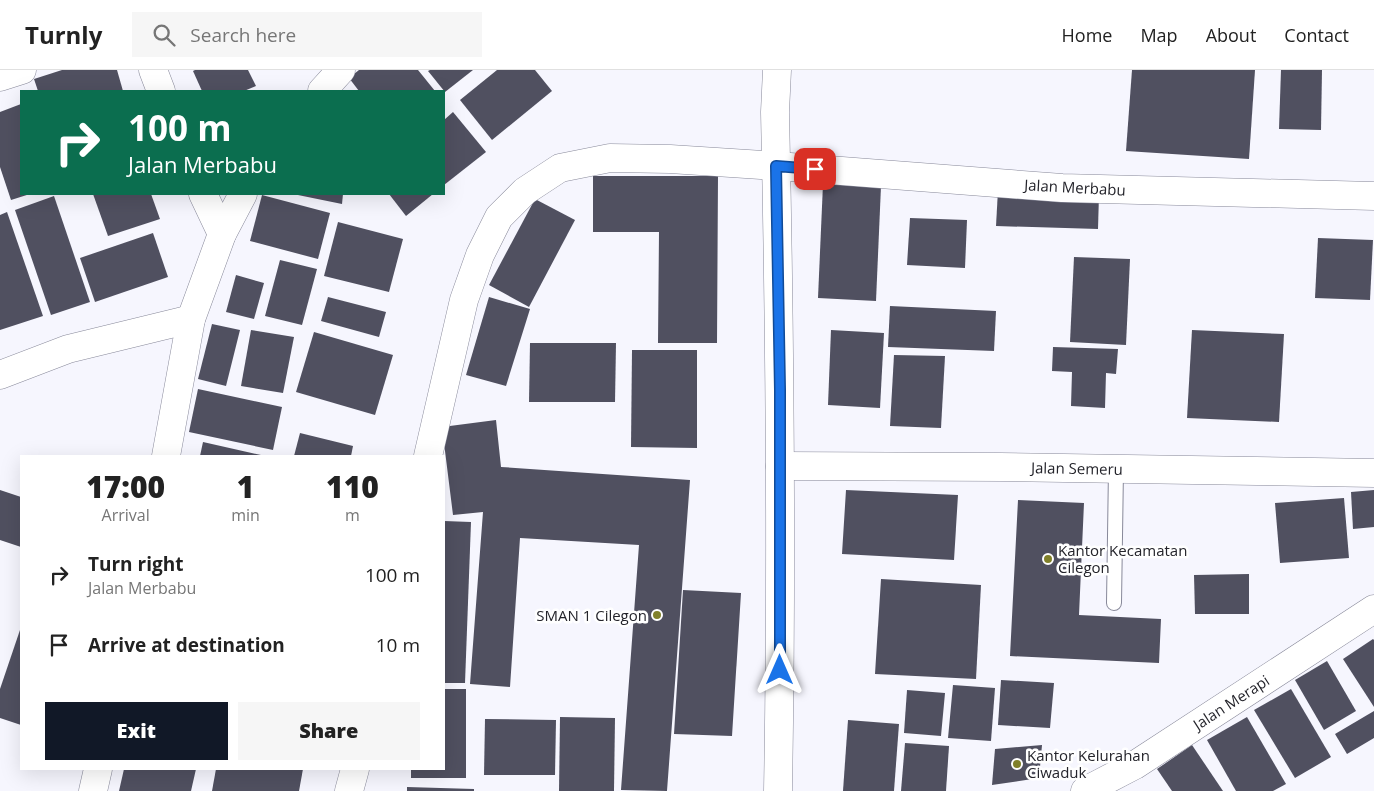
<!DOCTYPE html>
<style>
:root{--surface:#fff;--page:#f6f6f6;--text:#222;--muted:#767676;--line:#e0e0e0;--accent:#111827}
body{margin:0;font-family:"Open Sans",sans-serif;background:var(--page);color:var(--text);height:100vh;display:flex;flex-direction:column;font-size:19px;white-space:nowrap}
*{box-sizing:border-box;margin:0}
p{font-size:16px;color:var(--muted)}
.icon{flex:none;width:28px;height:28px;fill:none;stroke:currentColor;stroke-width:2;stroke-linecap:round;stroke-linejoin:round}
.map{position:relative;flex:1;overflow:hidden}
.side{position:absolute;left:20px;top:385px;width:425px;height:315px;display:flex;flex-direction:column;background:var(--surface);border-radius:0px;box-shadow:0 5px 20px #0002}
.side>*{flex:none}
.guide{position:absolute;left:20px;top:20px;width:425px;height:105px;border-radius:0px;box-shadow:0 5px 20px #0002;background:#0b6e4f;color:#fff;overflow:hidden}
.pin{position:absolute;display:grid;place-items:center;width:42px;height:42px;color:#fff;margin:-21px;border-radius:10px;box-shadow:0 2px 8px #0006}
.me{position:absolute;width:55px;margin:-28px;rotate:0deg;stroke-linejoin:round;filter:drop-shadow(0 0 4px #0008)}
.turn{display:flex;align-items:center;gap:18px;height:105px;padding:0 25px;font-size:22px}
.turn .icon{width:65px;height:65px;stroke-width:2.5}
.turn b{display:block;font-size:35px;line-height:42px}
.eta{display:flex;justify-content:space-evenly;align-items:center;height:85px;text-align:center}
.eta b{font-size:30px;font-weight:800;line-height:35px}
.primary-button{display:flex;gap:10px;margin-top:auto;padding:10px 25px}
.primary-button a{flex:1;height:58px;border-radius:0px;background:var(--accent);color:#fff;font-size:20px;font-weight:800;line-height:58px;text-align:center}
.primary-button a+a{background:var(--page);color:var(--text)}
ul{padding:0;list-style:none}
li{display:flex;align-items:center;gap:15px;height:70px;padding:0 25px}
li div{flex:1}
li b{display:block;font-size:19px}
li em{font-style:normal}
header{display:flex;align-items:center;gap:30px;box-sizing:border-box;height:70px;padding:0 25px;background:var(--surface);border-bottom:1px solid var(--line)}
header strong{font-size:24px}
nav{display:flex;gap:28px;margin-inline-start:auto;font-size:18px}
.search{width:350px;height:45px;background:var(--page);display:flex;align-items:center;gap:12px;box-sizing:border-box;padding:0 18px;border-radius:0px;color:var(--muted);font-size:19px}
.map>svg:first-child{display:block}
.building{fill:#505060}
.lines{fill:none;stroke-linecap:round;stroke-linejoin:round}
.service-casing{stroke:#88899a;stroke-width:16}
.minor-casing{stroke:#88899a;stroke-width:29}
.service{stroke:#fff;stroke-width:14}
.minor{stroke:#fff;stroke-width:28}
.route-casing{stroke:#114b97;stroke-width:12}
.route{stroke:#1a73e8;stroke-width:9}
.poi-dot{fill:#80802a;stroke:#fff;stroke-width:2}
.labels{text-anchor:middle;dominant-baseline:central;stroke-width:5;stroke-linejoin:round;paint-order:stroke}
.street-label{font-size:15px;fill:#24242b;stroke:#fff}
.poi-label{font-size:15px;fill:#24242b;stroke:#fff;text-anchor:start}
</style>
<header>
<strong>Turnly</strong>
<div class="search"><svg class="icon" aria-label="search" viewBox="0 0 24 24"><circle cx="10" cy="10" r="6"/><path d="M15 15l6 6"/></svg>Search here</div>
<nav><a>Home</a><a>Map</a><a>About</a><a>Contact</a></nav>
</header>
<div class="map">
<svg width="1374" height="721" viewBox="0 0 1374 721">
<rect width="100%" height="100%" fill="#f6f6fe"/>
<!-- building -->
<g class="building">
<path d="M62,0h55l6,21h-85l-4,-12z"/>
<path d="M195,0h53l8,16 -12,5h-42l-9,-20z"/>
<path d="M359,0h59l17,21h-76l-10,-13z"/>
<path d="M430,0h43l-28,22 -17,-21z"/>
<path d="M497,0h38l17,21 -60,49 -32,-40z"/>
<path d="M1132,0h123l-6,89 -123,-8z"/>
<path d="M1281,0h41l-1,60 -42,-1z"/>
<path d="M21,34v90h9l-19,6 -11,-33v-55z"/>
<path d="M453,42l33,40 -42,33v-65z"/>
<path d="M593,106h125l-1,167h-59l1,-111h-66z"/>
<path d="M823,114l58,2 -5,115 -58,-3z"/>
<path d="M998,120l101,4 -1,35 -102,-3z"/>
<path d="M93,124h58l9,25 -52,17z"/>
<path d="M293,124h50l-1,10z"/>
<path d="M389,124h44l-27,22z"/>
<path d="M262,125l68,18 -12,46 -68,-18z"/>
<path d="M54,126l36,106 -39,13 -36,-105z"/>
<path d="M535,129l40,21 -46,87 -40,-22z"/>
<path d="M7,142l36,104 -43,14v-115z"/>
<path d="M910,148l57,2 -2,48 -58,-3z"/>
<path d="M338,152l65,17 -14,53 -65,-16z"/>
<path d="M153,163l15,44 -73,25 -15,-44z"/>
<path d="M1318,168l55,2 -3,60 -55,-2z"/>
<path d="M1074,187l56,2 -4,86 -56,-3z"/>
<path d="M280,190l37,9 -15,56 -37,-9z"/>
<path d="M236,205l28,8 -10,36 -28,-7z"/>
<path d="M328,227l58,15 -7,25 -58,-16z"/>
<path d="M489,227l41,12 -24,77 -40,-11z"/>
<path d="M890,236l106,5 -2,40 -106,-4z"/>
<path d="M212,254l28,6 -14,56 -28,-7z"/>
<path d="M251,260l43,7 -11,56 -42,-7z"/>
<path d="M831,260l53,3 -4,75 -52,-3z"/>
<path d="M1192,260l92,4 -5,88 -92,-4z"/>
<path d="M314,262l79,23 -18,60 -79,-23z"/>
<path d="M530,273h86l-1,59h-86z"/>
<path d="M1053,277l65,2 -2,25 -10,-1 -1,35 -34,-2 1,-34 -20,-1z"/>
<path d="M632,280h65v98l-66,-1z"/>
<path d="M894,285l51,1 -4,72 -51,-2z"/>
<path d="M198,319l84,18 -9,43 -84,-18z"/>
<path d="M496,350l5,47 189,13 -23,311 -46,-1 18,-245 -119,-7 -10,149 -40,-3 13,-172 -30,3 -11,-88z"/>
<path d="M300,363l53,13 -2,10h-57z"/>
<path d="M203,372l58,13v1h-61z"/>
<path d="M0,420l21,7v50l-21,-7z"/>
<path d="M846,420l112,5 -4,65 -112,-6z"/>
<path d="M1374,420v37l-21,2 -2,-37z"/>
<path d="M1344,428l5,60 -69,5 -5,-60z"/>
<path d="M1018,430l66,3 -5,112 82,4 -2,44 -149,-7z"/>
<path d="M444,451l27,1 -6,161h-21z"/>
<path d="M1249,504v40h-54l-1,-39z"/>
<path d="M881,509l100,6 -5,94 -101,-5z"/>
<path d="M683,520l58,3 -9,143 -58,-2z"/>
<path d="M21,557v98l-21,-7v-29z"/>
<path d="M1373,569l1,1v67l-31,-48z"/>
<path d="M1327,591l29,50 -32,19 -29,-50z"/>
<path d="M1001,610l53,3 -4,45 -52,-3z"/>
<path d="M953,615l42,3 -4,53 -43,-3z"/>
<path d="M444,619h22v89h-55v-9h33z"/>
<path d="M1291,619l40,68 -36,21 -41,-68z"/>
<path d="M907,620l38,3 -4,43 -37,-3z"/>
<path d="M1374,641v27l-27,16 -12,-20z"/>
<path d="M560,647l55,1 -1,73h-55z"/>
<path d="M1247,647l39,67 -13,7h-37l-29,-51z"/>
<path d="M485,649l71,1 -1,55h-71z"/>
<path d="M848,650l51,4 -5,67h-51z"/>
<path d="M905,673l44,3 -3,45h-45z"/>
<path d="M1042,675l-3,33 -47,7 3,-36z"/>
<path d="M1192,675l31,46h-51l-15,-22z"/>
<path d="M124,699h72l-5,22h-72z"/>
<path d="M216,699h87l-4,22h-87z"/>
<path d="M407,717l67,2v2h-67z"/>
</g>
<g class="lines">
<!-- service casing -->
<g class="service-casing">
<path id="service" d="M1114,533l2,-134"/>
</g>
<!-- minor casing -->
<g class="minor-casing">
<g id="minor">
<path d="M153,0l8,21"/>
<path d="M777,0l-2,42c5,227 7,453 3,679"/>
<path d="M0,7l22,-7"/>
<path d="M322,21l19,-21"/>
<path d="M203,124l19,40"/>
<path d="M0,305l68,-26 123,-30"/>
<path d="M166,386l25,-137 31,-85 21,-40"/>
<path d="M428,386l36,-156 16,-45 19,-38 26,-26 35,-23 50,-10 60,1 107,7 285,22 312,8"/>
<path d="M780,396l220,1 374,6"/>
<path d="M93,721l5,-22"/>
<path d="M349,721l6,-22"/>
<path d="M1085,721l50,-26 239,-156"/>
</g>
</g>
<!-- service -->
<use href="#service" class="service"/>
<!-- minor -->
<use href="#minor" class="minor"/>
</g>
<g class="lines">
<!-- route casing -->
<g class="route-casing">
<path id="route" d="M780,600v-280l-4,-224 39,3"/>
</g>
<!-- route -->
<use href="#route" class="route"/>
</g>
<!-- markers -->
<g class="poi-dot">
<circle cx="1048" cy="489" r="5"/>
<circle cx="657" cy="545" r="5"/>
<circle cx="1017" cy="694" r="5"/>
</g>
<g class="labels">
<!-- street labels -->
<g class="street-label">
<text transform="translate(1075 117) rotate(3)">Jalan Merbabu</text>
<text transform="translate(1077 398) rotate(1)">Jalan Semeru</text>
<text transform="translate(1231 632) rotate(-33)">Jalan Merapi</text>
</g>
<!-- poi labels -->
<g class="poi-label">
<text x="1058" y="480">Kantor Kecamatan<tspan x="1058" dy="17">Cilegon</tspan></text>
<text x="647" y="545" text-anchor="end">SMAN 1 Cilegon</text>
<text x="1027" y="685">Kantor Kelurahan<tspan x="1027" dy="17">Ciwaduk</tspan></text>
</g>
</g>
</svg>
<div class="pin" style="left:815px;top:99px;background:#d93025"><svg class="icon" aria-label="arrive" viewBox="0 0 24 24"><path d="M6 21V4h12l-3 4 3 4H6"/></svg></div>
<svg class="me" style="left:780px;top:600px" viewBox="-20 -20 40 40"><path d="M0-17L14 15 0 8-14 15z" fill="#1a73e8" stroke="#fff" stroke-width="4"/></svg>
<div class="guide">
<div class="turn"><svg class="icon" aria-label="right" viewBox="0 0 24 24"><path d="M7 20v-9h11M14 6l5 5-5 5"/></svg><div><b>100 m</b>Jalan Merbabu</div></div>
</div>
<section class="side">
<div class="eta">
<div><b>17:00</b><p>Arrival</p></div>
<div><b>1</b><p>min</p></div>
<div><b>110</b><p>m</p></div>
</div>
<ul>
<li><svg class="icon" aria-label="right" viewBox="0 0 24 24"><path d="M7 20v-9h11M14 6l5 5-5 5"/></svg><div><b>Turn right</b><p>Jalan Merbabu</p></div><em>100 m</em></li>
<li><svg class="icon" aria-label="arrive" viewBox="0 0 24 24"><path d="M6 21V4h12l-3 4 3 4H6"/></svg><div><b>Arrive at destination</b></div><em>10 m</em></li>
</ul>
<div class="primary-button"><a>Exit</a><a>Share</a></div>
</section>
</div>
